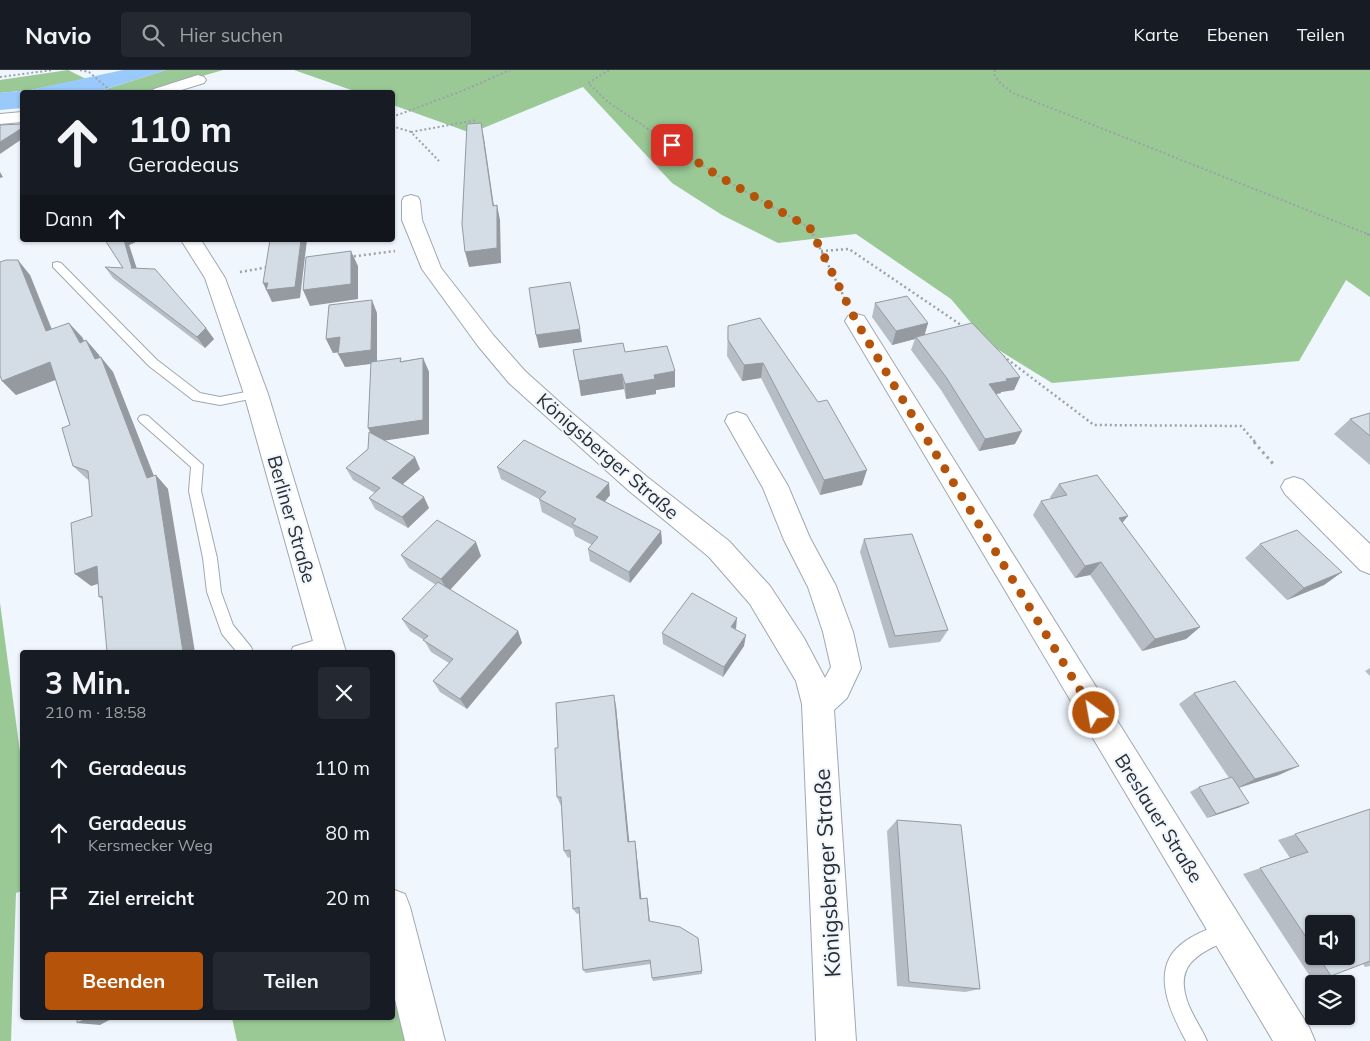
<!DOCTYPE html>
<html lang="de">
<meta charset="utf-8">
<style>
:root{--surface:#171b24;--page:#242831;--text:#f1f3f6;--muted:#9ea1a6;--line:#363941;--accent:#b45309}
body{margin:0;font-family:Mulish,sans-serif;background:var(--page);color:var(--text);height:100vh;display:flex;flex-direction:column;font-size:19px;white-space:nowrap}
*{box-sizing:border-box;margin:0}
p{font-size:16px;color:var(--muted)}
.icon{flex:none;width:28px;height:28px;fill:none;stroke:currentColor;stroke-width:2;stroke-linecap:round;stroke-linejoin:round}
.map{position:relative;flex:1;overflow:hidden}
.panel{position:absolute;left:20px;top:580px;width:375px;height:370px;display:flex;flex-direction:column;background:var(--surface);border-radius:5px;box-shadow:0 1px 4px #0004}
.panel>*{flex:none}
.guide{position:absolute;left:20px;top:20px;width:375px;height:152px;border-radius:5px;box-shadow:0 1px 4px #0004;background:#171b24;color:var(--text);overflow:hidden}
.tools{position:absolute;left:1305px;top:845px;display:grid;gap:10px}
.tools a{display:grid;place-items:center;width:50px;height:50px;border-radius:5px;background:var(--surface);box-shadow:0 1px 4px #0004;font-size:25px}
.pin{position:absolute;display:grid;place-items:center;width:42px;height:42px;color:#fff;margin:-21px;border-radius:10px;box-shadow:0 2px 8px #0006}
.me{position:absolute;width:55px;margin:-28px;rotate:328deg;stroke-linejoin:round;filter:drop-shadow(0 0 4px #0008)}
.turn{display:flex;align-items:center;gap:18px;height:105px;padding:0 25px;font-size:22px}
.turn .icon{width:65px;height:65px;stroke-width:2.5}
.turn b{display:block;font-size:35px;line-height:42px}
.then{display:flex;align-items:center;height:48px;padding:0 25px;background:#0003;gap:10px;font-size:19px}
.round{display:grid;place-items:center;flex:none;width:52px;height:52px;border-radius:5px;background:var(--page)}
.summary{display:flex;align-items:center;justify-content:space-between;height:85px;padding:0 25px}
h1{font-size:30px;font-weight:700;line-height:38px}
.cta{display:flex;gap:10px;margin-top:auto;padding:10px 25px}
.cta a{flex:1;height:58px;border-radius:5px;background:var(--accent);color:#fff;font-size:20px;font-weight:700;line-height:58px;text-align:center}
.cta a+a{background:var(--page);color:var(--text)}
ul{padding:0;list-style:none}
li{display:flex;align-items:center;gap:15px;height:65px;padding:0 25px}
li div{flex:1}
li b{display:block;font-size:19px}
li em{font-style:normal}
header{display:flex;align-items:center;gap:30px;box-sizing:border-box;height:70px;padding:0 25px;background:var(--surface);border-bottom:1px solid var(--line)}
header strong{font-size:24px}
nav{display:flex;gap:28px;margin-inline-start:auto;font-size:18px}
.search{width:350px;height:45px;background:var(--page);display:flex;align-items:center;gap:12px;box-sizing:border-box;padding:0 18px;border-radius:5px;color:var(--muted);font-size:19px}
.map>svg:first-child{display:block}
.forest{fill:#9ac996}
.water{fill:#99cafb}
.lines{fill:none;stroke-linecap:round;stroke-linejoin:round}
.service-casing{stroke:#a0a8b0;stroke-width:2}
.minor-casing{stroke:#a0a8b0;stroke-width:2}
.path-far2{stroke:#9da2a8;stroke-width:2;stroke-dasharray:2 2.5;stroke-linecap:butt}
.path-far1{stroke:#9da2a8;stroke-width:2.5;stroke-dasharray:2 3;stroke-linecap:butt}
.path{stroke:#9da2a8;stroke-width:3;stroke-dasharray:2.5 4;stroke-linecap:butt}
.service{fill:#fff;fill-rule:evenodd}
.minor{fill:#fff;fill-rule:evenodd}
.wall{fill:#b6bdc5;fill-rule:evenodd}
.shaded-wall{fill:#949aa0}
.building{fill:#d4dce5;stroke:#949aa0}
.route{stroke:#b45309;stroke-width:9;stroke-dasharray:0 16.2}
.labels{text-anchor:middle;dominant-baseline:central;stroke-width:4;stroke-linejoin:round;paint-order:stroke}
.street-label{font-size:19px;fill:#2a2d31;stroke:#eff6fd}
.near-street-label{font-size:22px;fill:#2a2d31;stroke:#eff6fd}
</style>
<header>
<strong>Navio</strong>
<div class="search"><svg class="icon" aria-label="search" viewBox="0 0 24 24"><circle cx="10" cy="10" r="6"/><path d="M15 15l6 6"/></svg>Hier suchen</div>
<nav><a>Karte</a><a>Ebenen</a><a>Teilen</a></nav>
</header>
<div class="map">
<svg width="1370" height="971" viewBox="0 0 1370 971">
<rect width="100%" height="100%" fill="#eff6fd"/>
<!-- forest -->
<g class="forest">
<path d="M68,0l18,9 -56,11 -30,3v-13z"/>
<path d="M166,0h57l-75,22h-51z"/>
<path d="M294,0h1076v227l-24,-17 -47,81 -247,22 -63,-39 -38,-45 -95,-65 -78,9 -56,-28 -50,-32 -89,-96 -112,46 -78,-28 -1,-13h-35z"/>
<path d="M0,533l20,149h2v139l-6,2 -5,148h-11z"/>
<path d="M393,895l17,76h-173l-5,-23h160z"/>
</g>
<!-- water -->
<path class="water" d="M123,0h43l-69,22h-75v16l-22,2v-17l30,-3z"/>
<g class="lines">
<!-- service casing -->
<g class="service-casing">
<g id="service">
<path d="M57,192l4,1 96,97 43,33 20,4 36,-7 6,4 -2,3 -40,8 -27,-5 -44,-34 -96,-99v-4z"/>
<path d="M144,345l4,1 55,49 -2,26 16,67 4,34 12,33 18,22 2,5h-16l-15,-18 -15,-42 -4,-34 -14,-67 2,-24 -51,-45 -2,-3 2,-3z"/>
<path d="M329,566l5,2 2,5 -2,5 -15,4h-28l2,-5z"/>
<path d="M1228,851l7,2 2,7 -2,7c-33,15 -64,25 -46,69 5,12 13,23 18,35h-21c-14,-26 -35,-67 -9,-93 13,-13 34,-20 51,-27z"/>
</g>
</g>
<!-- minor casing -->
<g class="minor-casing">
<g id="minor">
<path d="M198,5l6,2 2,3 -2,3 -29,9h-23l2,-3z"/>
<path d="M22,42v10l-22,2v-10z"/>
<path d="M411,125l7,2 2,4 2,19 19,48 53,68 31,35 40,36 81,69 83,65 41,45 34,52 21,40 6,-11 -8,-35 -15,-45 -24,-47 -21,-52 -38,-67 3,-6 9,-3 9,3 42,71 22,52 26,48 17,46 8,36 -14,30 -13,12 22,331h-40l-14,-337 -6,-23 -46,-77 -41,-47 -81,-67 -79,-71 -40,-36 -31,-37 -56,-77 -20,-49v-19l2,-4z"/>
<path d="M181,170h20l24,38 43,116 78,258h-30l-72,-258 -39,-116z"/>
<path d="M856,244l8,2 3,5 442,706 6,14h-42l-428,-720 3,-5z"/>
<path d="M1294,407l9,3 67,64v30l-10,-4 -75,-76 -4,-7 4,-7z"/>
<path d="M392,819l13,5 5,13 35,134h-40l-13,-54z"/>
</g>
</g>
<!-- path-far2 -->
<g class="path-far2">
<path d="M80,0l9,2 23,20"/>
<path d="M609,0l-21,13 20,19 112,75 90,51 3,7"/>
<path d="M995,0l-1,4 7,10 12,9 357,142"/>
<path d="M0,7l53,-7"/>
<path d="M392,47l75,-28 43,-19"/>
<path d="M392,56l19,6 28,29"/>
<path d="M411,62l66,-12"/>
</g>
<!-- path-far1 -->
<g class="path-far1">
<path d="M813,164l32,65"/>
<path d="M1367,164l3,1"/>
<path d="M821,181l28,-2 115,78"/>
<path d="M349,187l46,-6"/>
<path d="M240,202l29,-5"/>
<path d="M1003,286l91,69 147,1 15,17"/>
</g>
<!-- path -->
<path class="path" d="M1254,372l21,24"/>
<!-- service -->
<use href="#service" class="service"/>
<!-- minor -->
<use href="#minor" class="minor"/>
</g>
<!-- wall -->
<g class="wall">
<path d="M105,170h35l-11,5 8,24 77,70 -9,9 -92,-70 -8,-11 18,1z"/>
<path d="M30,205l22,54 30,8 2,4 2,-1 13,15 1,3 13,14 41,104 14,13 -66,110 -3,-2 -1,-13 -7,2 1,-70 -3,-36 -2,-1 -14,-13 -3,-41 -15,-45 -39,15 -14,-14z"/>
<path d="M875,233l53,20 -4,12 96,42 -6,13 -13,2v1l-5,1 19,50 -36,7 -38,-61 -30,-40 4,-11 -23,6 -20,-28z"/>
<path d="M377,243v49l25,-1 21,-3 6,14v62l-45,6 36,29 -17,15 26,24 -21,20 -33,-19 -6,-11 6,-5 -22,-13 -7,-12 22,-19 3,-16v-69l-26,3 -6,-15 -6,1 -7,-14z"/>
<path d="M760,248l102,167 -42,10 -59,-117 -19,3 -15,-25 1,-30z"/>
<path d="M573,280l52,2 50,35 -19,3v4l-30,5 -2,-10 -43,7z"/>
<path d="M1370,343v52l-36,-31 16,-15z"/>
<path d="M497,397l113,28 -5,7 56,29 1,12 -32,40 -40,-22 -2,-12 4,-4 -17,-9 -2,-7 -31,-17 -3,-13 -38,-20z"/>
<path d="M1059,414l69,32 -6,7 78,104 -14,12 -44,12 -52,-76 -15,3 -42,-63 8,-14 10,-2 -1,-2z"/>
<path d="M864,469l84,91 -8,12 -51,6 -29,-96z"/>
<path d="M1260,474l82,28 -18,13 -37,15 -42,-42z"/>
<path d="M401,485l80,1 -31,34 68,41 4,12 -55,66 -27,-17 -7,-11 16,-18 -18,-11 -7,-12 -14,-9 -8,-12 34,-34 -27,-17z"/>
<path d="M662,563l82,13 -21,31 -60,-33z"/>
<path d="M1370,598v8l-5,-5z"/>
<path d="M1194,623l85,82 -40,13 1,19 -33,11 -17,-26 9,-5 30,-9 -50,-74z"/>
<path d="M616,636l13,136 6,-1 1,7 5,51 6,-1 3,24 52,49v3l-49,7 -1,-3 -1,-14 -65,9 -3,-3 -3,-57 -3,1 -4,-5 -3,-52 -2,1 -4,-7 -3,-45 -4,-9 1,-49z"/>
<path d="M1370,739v157l-5,1 -2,-3 -32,12 -20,2 -68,-104 47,-16 -12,-18zM1314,854l32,32h-32z"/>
<path d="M897,750l83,169 -15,3 -68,-6 -10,-155z"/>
</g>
<!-- shaded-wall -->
<g class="shaded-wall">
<path d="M481,53l3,15 12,82 -3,-14z"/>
<path d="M22,58v11l-22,15v-12z"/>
<path d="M0,102l3,5 -3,1z"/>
<path d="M497,135l3,15 1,43 -32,4 -4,-15z"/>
<path d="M124,170h16l-11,5 11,34 -9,-11z"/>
<path d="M301,170h6l-7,58 -28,4 -9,-19z"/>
<path d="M351,181l7,15v33l-48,7 -7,-16z"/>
<path d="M18,190l12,15 28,71 -12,-15z"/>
<path d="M372,230l5,13v50l-32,4 -7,-13z"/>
<path d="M69,253l13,14 10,20 -12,-14z"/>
<path d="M928,253l-4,14h-8l-1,2 -23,6 4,-14z"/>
<path d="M206,258l8,11 -9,9 -8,-11z"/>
<path d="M580,259l2,13 -43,6 -3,-13z"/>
<path d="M340,267l6,14 -13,2 -7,-14z"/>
<path d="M86,270l13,15 8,19 -12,-15z"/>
<path d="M101,287l12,15 44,112 -1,-9 12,14 27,163h-12l-36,-174z"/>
<path d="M423,288l6,14v62l-54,8 -7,-14z"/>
<path d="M50,292l13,15 -47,18 -14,-14z"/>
<path d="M763,293l-2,15 -19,3 2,-16z"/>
<path d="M675,301v16l-19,3v4l-30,5 -1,-15 29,-9z"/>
<path d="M622,304l2,15 -43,7 -2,-15z"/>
<path d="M1020,307l-6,13 -13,2v1l-18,4 6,-13 17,-5z"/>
<path d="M1022,361l-7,13 -36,7 6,-12z"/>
<path d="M415,387l5,12 -23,20 -5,-11z"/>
<path d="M867,400l-5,15 -42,10 4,-15z"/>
<path d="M609,413l1,12 -12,14 -2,-12z"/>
<path d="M424,427l5,11 -21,20 -6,-11z"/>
<path d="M1128,446l-11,13 2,-11z"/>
<path d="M661,461l1,12 -32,40 -1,-11z"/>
<path d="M476,472l5,14 -33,36 -7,-13z"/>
<path d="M1101,492l-11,13 -15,3 10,-12z"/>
<path d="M97,496l14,13 -20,7 -16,-12z"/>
<path d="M1342,502l-18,13 -37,15 17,-12z"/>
<path d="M737,548l-1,11 -5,-2z"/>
<path d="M1200,557l-14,12 -44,12 13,-12z"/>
<path d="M518,561l4,12 -55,66 -7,-10z"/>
<path d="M746,565l-2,11 -21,31 1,-10z"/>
<path d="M614,625l2,11 14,143 -2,-7z"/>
<path d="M1299,696l-20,9 -42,13 18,-9z"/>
<path d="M1249,733l-9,4 -33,11 9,-4z"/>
<path d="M635,771l1,7 6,56 -2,-5z"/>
<path d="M647,828l1,5 2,23 -1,-5z"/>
<path d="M88,948h25l-13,7 -23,-2z"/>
</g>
<!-- building -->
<g class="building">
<path d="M481,53l12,83 4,-1v43l-32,4 -3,-28 5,-100z"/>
<path d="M22,54v4l-22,14v-17z"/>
<path d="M105,170h19l8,28h-1l24,1 51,59 -9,9 -92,-70 18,1z"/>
<path d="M270,170h31l-6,47 -29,3 2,-7h-5z"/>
<path d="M351,181v33l-48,6 3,-33z"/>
<path d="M6,190h12l28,71 23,-8 11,20 6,-3 9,19 6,-2 46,121 9,-3 27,177h-76l-5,-56 -3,1 -2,-31 -22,8 -4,-51 21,-7 -4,-45 -15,-5 -11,-38 8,-3 -20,-63 -48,19 -2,-6v-113z"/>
<path d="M570,212l10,47 -44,6 -7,-47z"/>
<path d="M907,226l21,27 -32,8 -21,-28z"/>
<path d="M372,230l-1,50 -33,4 2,-17 -14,2 3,-34z"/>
<path d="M760,248l58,84 9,-2 40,70 -43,10 -61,-117 -19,2 -16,-25v-14z"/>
<path d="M972,253l31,32 17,22 -14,2 1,2 -18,3 33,47 -37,8 -39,-62 -30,-40z"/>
<path d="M623,273l2,9 42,-6 8,25 -21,4 1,4 -30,5 -3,-10 -43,7 -6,-31z"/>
<path d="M401,288l-1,4 23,-4v62l-55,8 3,-66z"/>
<path d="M1370,343v23l-20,-17z"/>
<path d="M369,362l46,25 -23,21 32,19 -22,20 -33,-19 11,-10 -34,-20 22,-19z"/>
<path d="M524,370l85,43 -13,14 65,34 -32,41 -41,-23 10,-12 -26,-13 4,-5 -37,-20 7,-7 -49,-25z"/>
<path d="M1097,405l31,41 -9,2 81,109 -45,12 -54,-77 -16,4 -44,-65 26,-6 -8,-11z"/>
<path d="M437,450l39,22 -35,37 -40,-24z"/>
<path d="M1297,460l45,42 -38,16 -44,-44z"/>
<path d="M912,464l36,96 -53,6 -31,-97z"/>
<path d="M438,512l80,49 -58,68 -27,-18 20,-22 -30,-19 5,-4 -26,-17z"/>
<path d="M692,523l45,25 -6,9 15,8 -22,32 -62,-34z"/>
<path d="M1235,611l64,85 -44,13 -61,-86z"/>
<path d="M614,625l14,147 7,-1 5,58 7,-1 2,23 31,6 18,11 4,33 -50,7 -2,-18 -67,10 -4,-63 -6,2 -3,-59 -6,1 -3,-54h-4l-2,-49h3l-2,-45z"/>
<path d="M1232,707l17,26 -33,11 -17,-27z"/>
<path d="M1370,739v152l-39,15 -13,-20h28v-32h-32v25l-54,-81 48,-16 -13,-18z"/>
<path d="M897,750l64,5 19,164 -71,-7z"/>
<path d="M77,948h11l-11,5z"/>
</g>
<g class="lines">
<!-- route -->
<path class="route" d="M672,75l48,32 90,51 46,93 39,66 199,326"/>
</g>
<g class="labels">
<!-- street labels -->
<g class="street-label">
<text transform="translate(608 386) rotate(41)">Königsberger Straße</text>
<text transform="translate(292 449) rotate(74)">Berliner Straße</text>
<text transform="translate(1159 748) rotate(58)">Breslauer Straße</text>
</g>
<!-- near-street labels -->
<g class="near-street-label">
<text transform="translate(827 803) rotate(-93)">Königsberger Straße</text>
</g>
</g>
</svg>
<div class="tools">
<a><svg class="icon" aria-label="sound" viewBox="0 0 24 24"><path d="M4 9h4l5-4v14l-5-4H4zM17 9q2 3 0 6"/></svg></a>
<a><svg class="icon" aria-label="layers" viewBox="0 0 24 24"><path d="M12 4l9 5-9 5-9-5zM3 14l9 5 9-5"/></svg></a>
</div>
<div class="pin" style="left:672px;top:75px;background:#d93025"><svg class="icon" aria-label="arrive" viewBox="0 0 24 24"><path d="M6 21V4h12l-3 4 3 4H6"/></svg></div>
<svg class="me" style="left:1094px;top:643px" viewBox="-20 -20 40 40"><circle r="17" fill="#b45309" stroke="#fff" stroke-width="3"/><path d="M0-11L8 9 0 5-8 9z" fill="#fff"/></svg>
<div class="guide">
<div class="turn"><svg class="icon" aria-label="ahead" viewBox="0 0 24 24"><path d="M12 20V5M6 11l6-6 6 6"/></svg><div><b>110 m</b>Geradeaus</div></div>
<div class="then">Dann<svg class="icon" aria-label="ahead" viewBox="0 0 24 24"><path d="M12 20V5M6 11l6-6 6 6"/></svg></div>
</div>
<section class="panel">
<div class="summary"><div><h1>3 Min.</h1><p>210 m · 18:58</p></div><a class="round"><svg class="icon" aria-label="close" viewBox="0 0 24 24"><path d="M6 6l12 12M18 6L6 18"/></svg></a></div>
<ul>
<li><svg class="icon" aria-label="ahead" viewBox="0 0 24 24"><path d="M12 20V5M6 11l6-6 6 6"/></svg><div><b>Geradeaus</b></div><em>110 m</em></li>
<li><svg class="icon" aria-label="ahead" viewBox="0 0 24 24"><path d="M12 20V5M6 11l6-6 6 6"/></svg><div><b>Geradeaus</b><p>Kersmecker Weg</p></div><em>80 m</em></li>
<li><svg class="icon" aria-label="arrive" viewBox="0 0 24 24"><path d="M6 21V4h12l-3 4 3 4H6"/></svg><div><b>Ziel erreicht</b></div><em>20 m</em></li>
</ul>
<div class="cta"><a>Beenden</a><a>Teilen</a></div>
</section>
</div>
